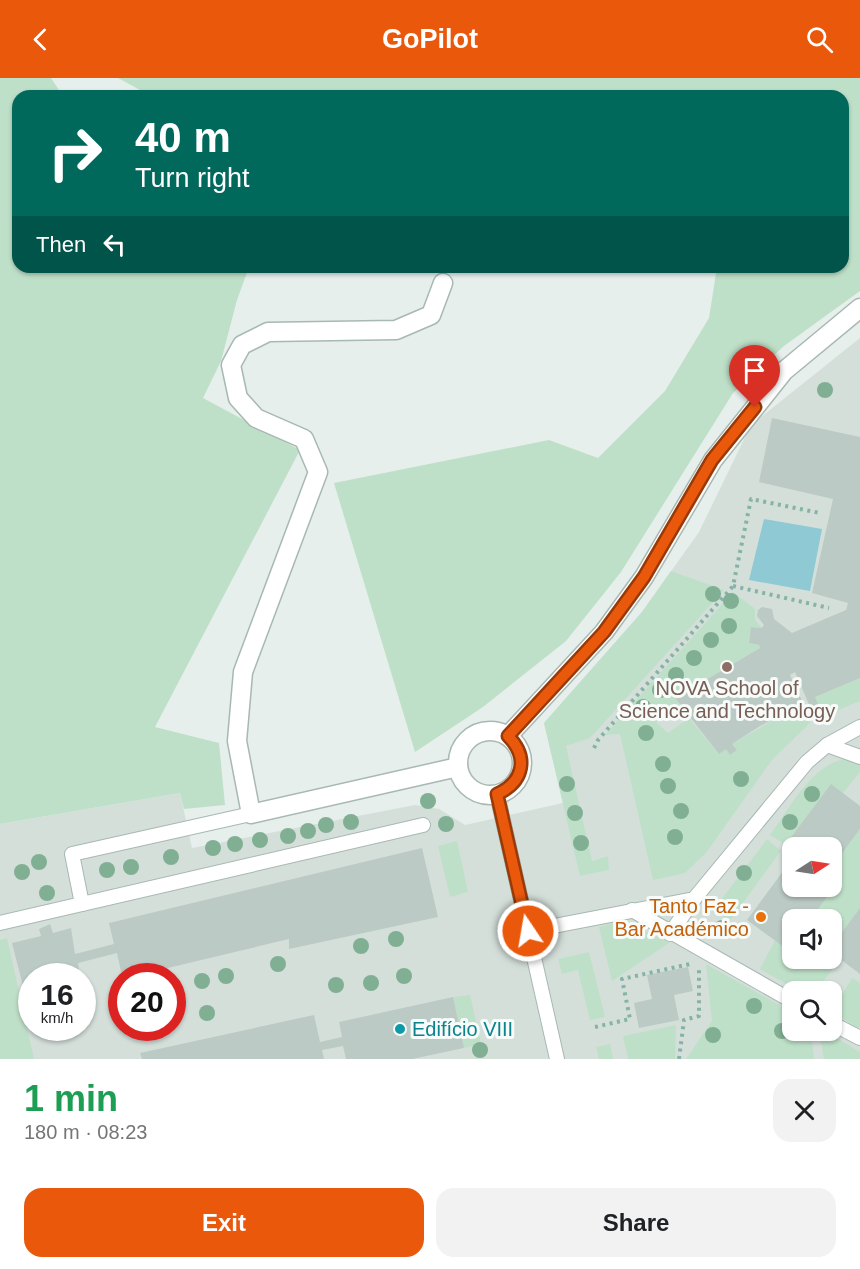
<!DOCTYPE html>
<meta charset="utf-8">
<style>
:root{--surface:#fff;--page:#f2f2f2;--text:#202124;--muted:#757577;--accent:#ea580c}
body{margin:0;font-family:Helvetica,sans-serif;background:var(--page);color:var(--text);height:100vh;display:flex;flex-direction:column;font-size:22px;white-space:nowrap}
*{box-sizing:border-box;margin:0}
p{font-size:20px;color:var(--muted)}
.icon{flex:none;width:33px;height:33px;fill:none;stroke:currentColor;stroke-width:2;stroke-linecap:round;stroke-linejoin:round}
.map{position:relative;height:981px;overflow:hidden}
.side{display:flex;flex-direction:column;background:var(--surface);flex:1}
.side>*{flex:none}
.hud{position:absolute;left:12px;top:12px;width:837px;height:183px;border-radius:18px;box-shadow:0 2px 4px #0004;background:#00695c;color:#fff;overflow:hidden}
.needle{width:39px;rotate:78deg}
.buttons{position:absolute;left:782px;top:759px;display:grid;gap:12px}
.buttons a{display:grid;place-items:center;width:60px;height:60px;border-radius:12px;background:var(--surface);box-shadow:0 2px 4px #0004;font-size:30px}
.speed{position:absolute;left:18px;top:885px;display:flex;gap:12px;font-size:30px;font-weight:700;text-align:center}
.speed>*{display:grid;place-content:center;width:78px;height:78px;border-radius:50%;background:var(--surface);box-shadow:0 2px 4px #0004;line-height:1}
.speed small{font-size:15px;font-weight:400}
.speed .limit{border:9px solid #d22;background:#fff;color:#111}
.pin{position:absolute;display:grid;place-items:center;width:51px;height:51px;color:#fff;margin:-62px -26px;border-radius:50% 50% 50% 0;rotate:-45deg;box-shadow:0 0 6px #0007}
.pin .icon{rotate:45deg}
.me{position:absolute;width:66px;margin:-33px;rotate:348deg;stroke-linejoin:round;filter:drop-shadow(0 0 4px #0008)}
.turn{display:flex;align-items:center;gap:21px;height:126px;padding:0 24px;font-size:27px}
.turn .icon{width:78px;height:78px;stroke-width:2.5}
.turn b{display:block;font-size:42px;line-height:51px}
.then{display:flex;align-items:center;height:57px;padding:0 24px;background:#0003;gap:12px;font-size:22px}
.round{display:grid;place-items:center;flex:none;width:63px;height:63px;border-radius:18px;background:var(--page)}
.overview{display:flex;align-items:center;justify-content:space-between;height:102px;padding:0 24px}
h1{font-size:36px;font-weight:800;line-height:45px;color:#1e9e55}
.button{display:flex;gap:12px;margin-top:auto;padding:12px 24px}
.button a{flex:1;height:69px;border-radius:18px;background:var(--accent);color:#fff;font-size:24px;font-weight:800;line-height:69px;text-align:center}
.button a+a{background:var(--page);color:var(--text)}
header{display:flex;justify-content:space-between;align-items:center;height:78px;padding:0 24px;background:var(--accent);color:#fff;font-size:27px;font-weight:800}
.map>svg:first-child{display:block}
.built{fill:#d4dfda;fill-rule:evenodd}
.green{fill:#bfe0c8}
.water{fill:#8ec9d4}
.building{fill:#bbcac4}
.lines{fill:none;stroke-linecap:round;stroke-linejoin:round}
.service-casing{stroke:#a8b8b2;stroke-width:16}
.minor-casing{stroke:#a8b8b2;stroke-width:21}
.path{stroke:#86b3a5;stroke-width:4;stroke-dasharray:3 4.5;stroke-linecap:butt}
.service{stroke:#fff;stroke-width:14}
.minor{stroke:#fff;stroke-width:18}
.tree{fill:#80af93}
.route-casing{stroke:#983908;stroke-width:15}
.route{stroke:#ea580c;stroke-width:10}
.education-dot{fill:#8d6e63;stroke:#f7fbf9;stroke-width:2}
.food-dot{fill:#e8710a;stroke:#f7fbf9;stroke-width:2}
.culture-dot{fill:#0f9aa8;stroke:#f7fbf9;stroke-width:2}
.labels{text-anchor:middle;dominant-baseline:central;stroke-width:6;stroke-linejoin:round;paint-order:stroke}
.education-label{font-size:20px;fill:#785e54;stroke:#f7fbf9}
.food-label{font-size:20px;fill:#c56008;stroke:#f7fbf9;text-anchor:end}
.culture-label{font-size:20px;fill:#0d838f;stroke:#f7fbf9;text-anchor:start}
</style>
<header><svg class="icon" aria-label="back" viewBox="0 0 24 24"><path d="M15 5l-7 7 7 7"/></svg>GoPilot<svg class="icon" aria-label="search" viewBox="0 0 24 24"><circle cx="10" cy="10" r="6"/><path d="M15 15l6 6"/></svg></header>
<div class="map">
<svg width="860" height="981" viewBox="0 0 860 981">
<rect width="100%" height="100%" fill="#e6efeb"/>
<!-- built -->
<path class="built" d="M860,260v721h-860v-235l180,-31 12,55 223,-43 24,4 26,16 98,-22 -19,-80 98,-111 57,-80 52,-107zM792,770h39v38h-39zM792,842h39v38h-39zM32,898h50v52h-50zM122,898h50v52h-50zM792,914h39v38h-39z"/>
<!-- green -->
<g class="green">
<path d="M0,0h51l12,18h-45v171h231l-12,33 -16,61 -18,37 97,52 -145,277 64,16 6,62 -41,4 -4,-16 -180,31z"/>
<path d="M118,0h742v213l-76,55 -51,47 -112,179 -55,69 -83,66 -68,45 -81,-269 215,-43 49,18 67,-67 44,-73 8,-51h126v-171h-692z"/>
<path d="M671,493l53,19 -134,148 -24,8 26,115 16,-5 1,14 -29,6 -36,-153 98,-111z"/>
<path d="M733,514l22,17v11l7,8 -11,-1 -2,16 10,2 1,3 -85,50 5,8 -24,16 12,11 21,-15 29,35 8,-4 4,6 7,-5 -5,-6 62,-36 4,7 8,-3 4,11 -38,37 -66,93 -21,20 -32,7 -33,-146 -15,1z"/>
<path d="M860,600v23l-45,19 -4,-11 7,-3 -3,-9z"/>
<path d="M845,681l15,5v8l-17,21 -12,-8 -45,60 -16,-10c20,-27 41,-70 75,-76z"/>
<path d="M860,751v79l-29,39v-27h-21l9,-33 12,-1v-18z"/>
<path d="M767,761l14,12 -50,68 -19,-7z"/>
<path d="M457,763l11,51 -18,5 -12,-51z"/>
<path d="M621,843l10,2 38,20 -57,38 -13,-54z"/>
<path d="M7,860l27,121h-34v-119z"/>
<path d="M775,862l17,4v14h39v-6l9,7 -24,32h-17l-39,-22z"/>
<path d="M589,874l16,65 -15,3 -12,-50 -16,4 -4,-15z"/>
<path d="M706,886l86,48v18l19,1 3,28h-128l26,-38z"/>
<path d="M852,900l8,5v43l-3,3 -24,-19z"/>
<path d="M470,917l11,49 -17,4 -11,-51z"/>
<path d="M676,947l-1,34h-47l-5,-23z"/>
<path d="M819,953h6l35,21v7h-36z"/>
<path d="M610,966l3,15h-14l-3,-12z"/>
</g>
<!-- water -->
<path class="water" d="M764,441l58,10 -12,62 -61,-11z"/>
<!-- building -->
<g class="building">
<path d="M772,340l88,19v241l-45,19 4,9 -8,3 -16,-37 -5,3 13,28 -43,23 -28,18 5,6 -7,5 -4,-6 -7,5 -44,-56 85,-50 -1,-3 -10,-2 2,-16 11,1 2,-3 -7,-9 1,-6 4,-3 10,2 2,10 18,14 54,-23 2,-7 -36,-10 21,-94 -74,-17z"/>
<path d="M831,706l29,22v23l-29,39v-20h-41l4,-4 -5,-4z"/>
<path d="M422,770l16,69 -149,32v-10l-155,37h-12l-5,-23 -39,10 2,13h-48v17l-7,1 -13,-51 29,-7 -2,-7 11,-5 3,9 18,-5 4,26 39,-10 -5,-21z"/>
<path d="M792,781v27h27l10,8 -19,26h-18v24l-4,6 -41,-30z"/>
<path d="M860,830v66l-29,-22v-5z"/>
<path d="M688,889l5,24 -19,4 5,25 -40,8 -5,-25 18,-4 -5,-24z"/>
<path d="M453,919l11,51 -52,11h-66l-3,-13 -21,4 2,9h-182l-2,-6 174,-38 6,27 22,-5 -3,-15z"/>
</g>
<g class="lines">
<!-- service casing -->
<g class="service-casing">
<g id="service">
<path d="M827,667l33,12"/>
<path d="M497,716l60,265"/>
<path d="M82,826l-10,-50 179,-40"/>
<path d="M632,832l160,91"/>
<path d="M0,845l423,-98"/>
<path d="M528,853l166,-32 113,-137 20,-17 33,-18"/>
<path d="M670,856l24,-35"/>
<path d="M831,945l29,15"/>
</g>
</g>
<!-- minor casing -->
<g class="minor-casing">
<g id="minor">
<path d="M443,205l-12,32 -35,15 -128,2 -26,13 -11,20 7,33 18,20 48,21 14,33 -75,200 -6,69 14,73 207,-47"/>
<circle cx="490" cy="685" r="32"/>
<path d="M508,658l96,-104 40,-55 69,-117 71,-89 76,-63"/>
</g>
</g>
<!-- path -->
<g class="path">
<path d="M733,508l96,22"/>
<path d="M594,670l4,-8 135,-154 18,-87 69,14"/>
<path d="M595,949l35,-8 -8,-40 68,-15"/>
<path d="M679,981l5,-39 15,-4v-49"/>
</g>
<!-- service -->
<use href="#service" class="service"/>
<!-- minor -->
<use href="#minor" class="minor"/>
</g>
<!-- trees -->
<g class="tree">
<circle cx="825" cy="312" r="8"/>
<circle cx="713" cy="516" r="8"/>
<circle cx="731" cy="523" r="8"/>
<circle cx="729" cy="548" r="8"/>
<circle cx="711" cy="562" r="8"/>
<circle cx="694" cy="580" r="8"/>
<circle cx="676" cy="597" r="8"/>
<circle cx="660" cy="612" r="8"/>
<circle cx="643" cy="629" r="8"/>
<circle cx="646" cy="655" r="8"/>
<circle cx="663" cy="686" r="8"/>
<circle cx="741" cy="701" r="8"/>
<circle cx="567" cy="706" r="8"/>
<circle cx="668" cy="708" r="8"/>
<circle cx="812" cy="716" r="8"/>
<circle cx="428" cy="723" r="8"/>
<circle cx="681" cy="733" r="8"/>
<circle cx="575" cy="735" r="8"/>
<circle cx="351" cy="744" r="8"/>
<circle cx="790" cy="744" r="8"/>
<circle cx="446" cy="746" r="8"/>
<circle cx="326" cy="747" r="8"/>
<circle cx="308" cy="753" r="8"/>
<circle cx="288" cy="758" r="8"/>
<circle cx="675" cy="759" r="8"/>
<circle cx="260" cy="762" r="8"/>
<circle cx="581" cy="765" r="8"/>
<circle cx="235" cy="766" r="8"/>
<circle cx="213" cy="770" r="8"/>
<circle cx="171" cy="779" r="8"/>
<circle cx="39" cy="784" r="8"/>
<circle cx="131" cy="789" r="8"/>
<circle cx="107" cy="792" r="8"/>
<circle cx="22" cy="794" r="8"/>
<circle cx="744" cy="795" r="8"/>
<circle cx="47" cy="815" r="8"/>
<circle cx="722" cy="850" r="8"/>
<circle cx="396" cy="861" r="8"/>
<circle cx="361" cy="868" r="8"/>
<circle cx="278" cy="886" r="8"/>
<circle cx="226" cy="898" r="8"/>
<circle cx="404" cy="898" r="8"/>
<circle cx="202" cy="903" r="8"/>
<circle cx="371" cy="905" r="8"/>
<circle cx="336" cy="907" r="8"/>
<circle cx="754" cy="928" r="8"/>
<circle cx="207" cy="935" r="8"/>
<circle cx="782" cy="953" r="8"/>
<circle cx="713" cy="957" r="8"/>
<circle cx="480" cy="972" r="8"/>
</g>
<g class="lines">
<!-- route casing -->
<g class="route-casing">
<path id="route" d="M528,853l-31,-137c27,-12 32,-37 11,-58l96,-104 40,-55 68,-117 43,-53"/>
</g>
<!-- route -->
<use href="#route" class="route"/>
</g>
<!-- markers -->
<circle class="education-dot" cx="727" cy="589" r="6"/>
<circle class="food-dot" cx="761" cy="839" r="6"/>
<circle class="culture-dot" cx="400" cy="951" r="6"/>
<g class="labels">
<!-- education labels -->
<g class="education-label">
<text x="727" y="610">NOVA School of<tspan x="727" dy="23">Science and Technology</tspan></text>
</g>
<!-- food labels -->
<g class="food-label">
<text x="749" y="828">Tanto Faz -<tspan x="749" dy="23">Bar Académico</tspan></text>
</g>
<!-- culture labels -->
<g class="culture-label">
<text x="412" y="951">Edifício VIII</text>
</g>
</g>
</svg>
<div class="buttons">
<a><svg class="needle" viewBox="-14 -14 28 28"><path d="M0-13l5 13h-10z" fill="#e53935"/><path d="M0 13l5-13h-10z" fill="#757577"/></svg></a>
<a><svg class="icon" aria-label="sound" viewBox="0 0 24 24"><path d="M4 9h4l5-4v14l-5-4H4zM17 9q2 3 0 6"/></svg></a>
<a><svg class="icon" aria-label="search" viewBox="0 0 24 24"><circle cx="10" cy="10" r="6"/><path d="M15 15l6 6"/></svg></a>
</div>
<div class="speed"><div>16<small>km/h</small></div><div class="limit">20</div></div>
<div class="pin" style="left:755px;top:329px;background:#d93025"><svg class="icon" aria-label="arrive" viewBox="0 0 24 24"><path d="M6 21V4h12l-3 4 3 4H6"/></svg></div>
<svg class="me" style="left:528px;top:853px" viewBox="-20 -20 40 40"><circle r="17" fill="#ea580c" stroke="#fff" stroke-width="3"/><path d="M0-11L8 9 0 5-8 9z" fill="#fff"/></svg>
<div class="hud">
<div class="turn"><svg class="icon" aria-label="right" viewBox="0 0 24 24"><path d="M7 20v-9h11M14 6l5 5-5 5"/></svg><div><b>40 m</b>Turn right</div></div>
<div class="then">Then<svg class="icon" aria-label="left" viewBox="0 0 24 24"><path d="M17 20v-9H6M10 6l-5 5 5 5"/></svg></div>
</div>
</div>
<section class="side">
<div class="overview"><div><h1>1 min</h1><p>180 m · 08:23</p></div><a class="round"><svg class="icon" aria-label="close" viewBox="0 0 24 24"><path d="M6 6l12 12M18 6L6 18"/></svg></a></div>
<div class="button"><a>Exit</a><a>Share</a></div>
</section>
